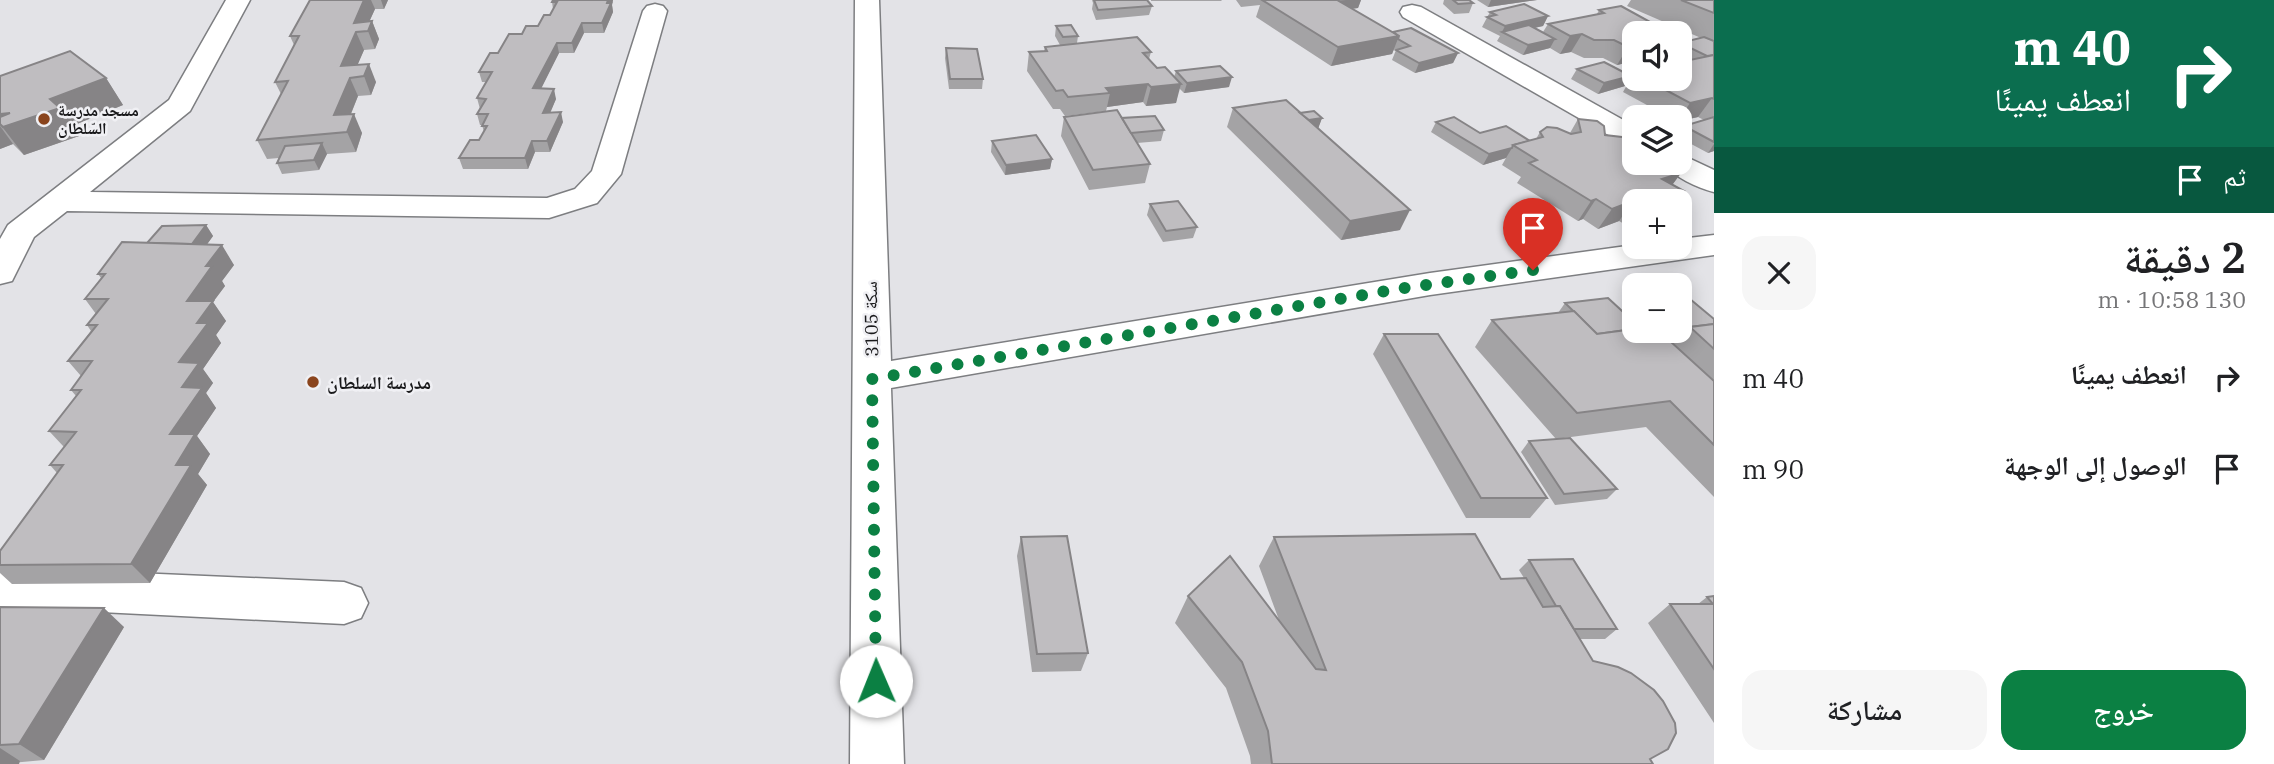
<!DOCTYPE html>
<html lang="ar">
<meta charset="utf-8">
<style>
:root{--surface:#fff;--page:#f6f6f6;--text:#202124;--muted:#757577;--accent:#0b8043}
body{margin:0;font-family:"IBM Plex Serif","Noto Naskh Arabic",serif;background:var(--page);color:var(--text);direction:rtl;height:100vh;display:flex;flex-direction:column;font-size:26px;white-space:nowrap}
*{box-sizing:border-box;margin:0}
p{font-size:23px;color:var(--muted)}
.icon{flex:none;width:38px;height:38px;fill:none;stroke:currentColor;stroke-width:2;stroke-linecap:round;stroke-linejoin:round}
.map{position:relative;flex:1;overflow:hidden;direction:ltr}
.sheet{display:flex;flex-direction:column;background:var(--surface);width:560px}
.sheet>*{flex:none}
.banner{background:#0b6e4f;color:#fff;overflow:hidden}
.buttons{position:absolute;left:1622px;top:21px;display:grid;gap:14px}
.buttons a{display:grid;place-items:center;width:70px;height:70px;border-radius:14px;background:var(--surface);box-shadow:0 4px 18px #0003;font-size:35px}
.pin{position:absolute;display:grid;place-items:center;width:60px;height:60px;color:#fff;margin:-72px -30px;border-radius:50% 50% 50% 0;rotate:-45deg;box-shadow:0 0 7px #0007}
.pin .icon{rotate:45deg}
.me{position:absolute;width:77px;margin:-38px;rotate:359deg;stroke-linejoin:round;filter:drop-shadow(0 0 5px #0008)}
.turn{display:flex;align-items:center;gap:24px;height:147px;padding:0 28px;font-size:32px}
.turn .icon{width:91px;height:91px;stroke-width:2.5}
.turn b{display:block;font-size:49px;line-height:60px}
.then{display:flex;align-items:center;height:66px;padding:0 28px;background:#0003;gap:14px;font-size:26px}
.round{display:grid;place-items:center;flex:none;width:74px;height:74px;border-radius:21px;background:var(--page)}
.head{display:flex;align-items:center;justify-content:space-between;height:119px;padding:0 28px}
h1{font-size:42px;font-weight:600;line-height:52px}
.button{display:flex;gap:14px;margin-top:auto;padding:14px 28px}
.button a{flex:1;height:80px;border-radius:21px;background:var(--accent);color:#fff;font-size:28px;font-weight:600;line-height:80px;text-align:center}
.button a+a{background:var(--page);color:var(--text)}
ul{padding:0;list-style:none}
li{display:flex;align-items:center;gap:21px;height:91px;padding:0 28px}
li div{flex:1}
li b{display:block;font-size:26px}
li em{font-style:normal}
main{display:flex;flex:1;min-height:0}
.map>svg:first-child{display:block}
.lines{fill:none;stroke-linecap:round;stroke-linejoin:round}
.minor-casing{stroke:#7d7e81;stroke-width:3}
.minor{fill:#fff;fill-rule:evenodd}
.wall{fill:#a4a3a5}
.shaded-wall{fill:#868486}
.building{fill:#bfbdc0;stroke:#868486;stroke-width:2}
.route{stroke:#0b8043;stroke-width:12;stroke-dasharray:0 21.6}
.poi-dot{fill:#8a441d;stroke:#f0f0f4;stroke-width:2.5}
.labels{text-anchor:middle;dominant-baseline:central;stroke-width:5;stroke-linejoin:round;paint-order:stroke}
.far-poi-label{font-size:16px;font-weight:bold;fill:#19191b;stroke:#f0f0f4;text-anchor:start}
.street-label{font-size:18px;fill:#19191b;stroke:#f0f0f4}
.poi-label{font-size:18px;font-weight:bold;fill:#19191b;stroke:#f0f0f4;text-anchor:start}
</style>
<main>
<section class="sheet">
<div class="banner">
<div class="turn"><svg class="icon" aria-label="right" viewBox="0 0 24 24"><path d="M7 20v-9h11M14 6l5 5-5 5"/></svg><div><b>40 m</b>انعطف يمينًا</div></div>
<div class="then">ثم<svg class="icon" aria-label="arrive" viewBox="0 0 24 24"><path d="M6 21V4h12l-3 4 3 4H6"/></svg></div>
</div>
<div class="head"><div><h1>2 دقيقة</h1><p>130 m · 10:58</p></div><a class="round"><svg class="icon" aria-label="close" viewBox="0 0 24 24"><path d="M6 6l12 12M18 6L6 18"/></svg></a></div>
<ul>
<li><svg class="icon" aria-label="right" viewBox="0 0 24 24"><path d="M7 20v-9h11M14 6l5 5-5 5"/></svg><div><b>انعطف يمينًا</b></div><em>40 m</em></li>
<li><svg class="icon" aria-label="arrive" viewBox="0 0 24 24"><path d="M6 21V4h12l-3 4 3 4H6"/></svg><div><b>الوصول إلى الوجهة</b></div><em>90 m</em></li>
</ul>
<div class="button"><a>خروج</a><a>مشاركة</a></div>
</section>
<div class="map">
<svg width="1714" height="764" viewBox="0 0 1714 764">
<rect width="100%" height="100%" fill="#e3e3e7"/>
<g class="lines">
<!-- minor casing -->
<g class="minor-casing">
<g id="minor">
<path d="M226,0h24l-60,111 -100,81 457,6 28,-9 17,-18 51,-160 4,-5 8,-2 8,2 4,5 -46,163 -24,29 -48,15 -482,-7 -33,26 -22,44 -12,3v-45l8,-14 161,-125z"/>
<path d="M855,0h24l12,361 539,-88 204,-28 46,2v-8l34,-4v20l-284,40 -539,93 13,376h-54z"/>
<path d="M1412,5l9,2 213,119v21l-10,-3 -221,-127 -3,-5 3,-5z"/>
<path d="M1680,154l34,16v22c-16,-4 -41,-15 -50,-29h16z"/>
<path d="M0,567l344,15 17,6 7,15 -7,15 -17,6 -344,-17z"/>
</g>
</g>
<!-- minor -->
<use href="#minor" class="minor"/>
</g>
<!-- wall -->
<g class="wall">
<path d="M310,0h78l-4,9h-9l-6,13 3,-1 7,18 -4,10 -11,1 -7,15 19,17 -5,13 -13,1 -7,18 11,19 -6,19 -29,2 -8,16 -37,4 -5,-11 2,-5 -12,1 -10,-19 24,-46 -6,-12 19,-37 -4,-9z"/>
<path d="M553,0h60l-1,5 1,7 -9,21h-20l-10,20h-15l-18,35 15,11 -6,13 13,10 -13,30h-15l-7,17h-65l-4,-11 20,-18 5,-8 -2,-7h-2l-3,-11 3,-5 -3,-11 9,-16h-4l-3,-10 19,-19 24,-19 16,-8 12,-11 3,-6 -1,-7z"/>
<path d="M1092,0h55l5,6 -3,9 -53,5 -4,-11 1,-6z"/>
<path d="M1151,0h71l-1,1h-70z"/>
<path d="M1236,0h125l-3,8 -6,1 41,23 65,21 -5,10 -38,10 -23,-13 4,-10 -2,-1 -2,5 -61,12 -75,-49 4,-12 -19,2z"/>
<path d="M1444,0h25l4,3 -4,10 -15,1 -11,-10z"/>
<path d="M1477,0h60l-49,7z"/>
<path d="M1631,0h83v151l-6,2 -28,-15v-7l4,-5 20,-6 -6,-3 -18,4v-4h-11l-46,-25 11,-19v6h46l9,-19 -9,-4v-13l21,-5 -74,-32z"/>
<path d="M1599,10l64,19 -3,4h-26v28l-17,4 -14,-7h-19l-13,-6 -11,2 -10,-6 -27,7 -26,-14 3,-5 -18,-9 8,-15 58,4 -5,10 -9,2 9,4 5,-8 49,-10z"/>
<path d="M1056,26l22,10 -1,7 74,9 -2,7 8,9 17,9 2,-6 53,16 -45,6 -5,-5 -3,15 -30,3 -3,-4 -36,5 -1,4 -41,5 -5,-7h-7l-26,-38 2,-19 15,-1 1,-4 15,-2 -5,-9z"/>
<path d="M946,48l37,31 -1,10h-33l-4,-31z"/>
<path d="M1577,69l54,7 -6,10 -27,8 -27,-15z"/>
<path d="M0,76l106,2 17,27 -51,21 7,10 -55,19 -11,-11 -13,5z"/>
<path d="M1233,108l67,5 22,5 -4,10 82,102 -59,10 -114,-113z"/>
<path d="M1064,117l58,1 42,12 -3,11 -24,2 13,21 -5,19 -56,7 -28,-54z"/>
<path d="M1578,119l27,16 76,38 -9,12 -38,16v21l-8,3 -7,-4 -21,8 -15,-10 -5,2 -61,-38 4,-6 -19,-12 4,-7 -23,7 -52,-33 5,-10 44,11 50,7 6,-1 4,-7 30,1z"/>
<path d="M992,141l60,18 -2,10 -45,6 -14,-23z"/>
<path d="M1150,204l47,23 -4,11 -30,4 -16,-27z"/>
<path d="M206,225l7,11 -6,8 27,21 -12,16 3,5 -12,16 13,19 -10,14 5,8 -18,26 10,14 -7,10 10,15 -19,28 13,18 -12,20 9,11 -57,98 -138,1 -12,-11v-22l57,-78 -7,-8 14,-18 -15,-16 27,-35 -5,-6 10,-14 -13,-15 23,-30 -4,-6 9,-11 -11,-15 16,-21 -3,-4 49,-31z"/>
<path d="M1565,303l61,10 8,-10v28h46l34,-12v178l-68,-70 -90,12 -81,-92 17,-27 66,-7z"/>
<path d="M1384,334l163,164 -17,20h-64l-93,-164z"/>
<path d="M1529,441l88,48 -10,10 -52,6 -34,-53z"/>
<path d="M1021,537l67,116 -7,18 -49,1 -15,-116z"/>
<path d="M1274,537l227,42 23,-1 -5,-8 10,-10 88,69 -12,10h-25l73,125h-402l-1,-8 -24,-68 -51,-65 13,-27 91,24 -20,-54z"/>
<path d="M1714,596v127l-66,-100 22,-19h28l9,-7z"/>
<path d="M0,607l124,20 -80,133 -44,4z"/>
</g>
<!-- shaded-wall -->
<g class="shaded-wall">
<path d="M364,0h7l4,9 -10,22 -11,-8z"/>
<path d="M381,0h7l-4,9z"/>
<path d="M608,0h5l-1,5 1,7 -9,21 -2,-10z"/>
<path d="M1346,0h15l-3,8 -29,3 4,-10z"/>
<path d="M1491,0h46l-49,7z"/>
<path d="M1548,16l-5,10 -36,8 -5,-2 3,-6z"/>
<path d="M372,21l7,18 -4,10 -7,-18z"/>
<path d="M582,23l2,10 -10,20 -2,-10z"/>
<path d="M1663,29l-3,4h-15z"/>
<path d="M356,32l8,18 -12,28h-2l8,18 -15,37 -9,-18 7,-49z"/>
<path d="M1582,34l-11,18 -11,2 10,-18z"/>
<path d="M1399,36l-7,18 -61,12 7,-19z"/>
<path d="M1555,39l-5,9 -27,7 5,-10z"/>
<path d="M557,43l2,10 -23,46 -3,-11z"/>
<path d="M1634,45v16l-17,4 11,-18z"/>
<path d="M1458,53l-5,10 -38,10 4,-10z"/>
<path d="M369,64l7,18 -5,13 -7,-19z"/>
<path d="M1631,76l-6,10 -27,8 6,-11z"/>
<path d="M1232,77l-3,10 -45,6 3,-10z"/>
<path d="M106,78l17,27 -51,21 7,10 -55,19 -24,-31v-10l50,-15z"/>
<path d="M1148,84l-5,18 -36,5 3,-14 -4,-5z"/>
<path d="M1181,84l-5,19 -30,3 5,-19z"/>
<path d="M554,89l2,10 -10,24 -3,-10z"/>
<path d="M1712,98l-14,19 -18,4v-3l10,-15z"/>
<path d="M561,112l2,10 -13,30 -3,-11z"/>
<path d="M354,114l8,19 -6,19 -9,-20z"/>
<path d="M1322,118l-4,11 -15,-8z"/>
<path d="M0,126l13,18 -13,5z"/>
<path d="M532,141l3,11 -7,17 -3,-11z"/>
<path d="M322,143l5,11 -8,16 -5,-10z"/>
<path d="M1714,144v7l-6,2z"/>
<path d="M1512,148l-6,10 -23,7 6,-11z"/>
<path d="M1052,159l-2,10 -45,6 1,-10z"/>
<path d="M1681,173l-14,19 -5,-13z"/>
<path d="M1684,191l-8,10h-23z"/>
<path d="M1596,199l-13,20 -5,2 13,-20z"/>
<path d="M1633,201l-14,20 -21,8 14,-20z"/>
<path d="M1410,210l-10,20 -59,10 9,-19z"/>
<path d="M1634,214v8l-8,3z"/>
<path d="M206,225l7,11 -20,28 -7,-11z"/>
<path d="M222,245l12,20 -12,16 3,5 -12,16 13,19 -10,14 5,8 -18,26 10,14 -7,10 10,15 -19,28 13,18 -12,20 9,11 -57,98 -19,-19 45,-99 -6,-31 12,-47 -3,-25 8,-61 19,-35z"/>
<path d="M104,608l20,19 -80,133 -25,-16z"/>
<path d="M0,748l20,13 -1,3h-19z"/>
</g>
<!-- building -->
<g class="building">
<path d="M310,0h54l-10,23 18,-2 -4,10 -12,1 -15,34 28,-2 -5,12 -14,2 -16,37 20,-1 -7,18 -90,8 31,-59 -13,1 24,-46h-9z"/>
<path d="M553,0h55l-1,3h4l-9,20h-20l-10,20h-15l-24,45 21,1 -11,24 18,-1 -14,29h-15l-7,17h-66l11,-18h9l8,-14h-5l6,-12h-11l9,-15 -9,-1 15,-26h-13l11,-19h8l11,-19h13l4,-8h12l6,-11h6l7,-13h-5z"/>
<path d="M1094,0h53l5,6 -54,4z"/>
<path d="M1262,0h75l62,36 -61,11z"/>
<path d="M1453,0h16l4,3 -15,1z"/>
<path d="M1681,0h33v13z"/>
<path d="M1524,4l24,12 -43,10 -18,-9 9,-2 -6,-3z"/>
<path d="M1621,6l42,23 -18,4h2h-13v12l-6,2 -14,-7h-20l-12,-6 -12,2 -22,-12 56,-11 -5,-3z"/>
<path d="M1071,25l7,11 -15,1 -7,-11z"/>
<path d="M1529,25l26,14 -27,6 -26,-13z"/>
<path d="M1411,28l47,25 -39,10 -23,-13 14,-4 -12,-7 1,-3 -6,-4z"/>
<path d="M1137,37l14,15 -8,1 14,15 8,-1 16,17 -30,3 -3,-3 -42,4 4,5 -42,4 -5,-7 -7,1 -27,-39 18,-1 -2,-4z"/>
<path d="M1704,37l10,4v14l-7,1 -27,-13z"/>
<path d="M946,48l31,1 6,30h-33z"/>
<path d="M70,51l36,27 -56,21 10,9 -57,19 -3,-3v-7l10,-4 -10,1v-38z"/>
<path d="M1714,55v44l-2,-1 -22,5 -45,-24h35v-17z"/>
<path d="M1604,62l27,14 -27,7 -27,-14z"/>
<path d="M1220,66l12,11 -45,6 -11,-12z"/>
<path d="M1286,100l124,110 -60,11 -117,-113z"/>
<path d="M1117,110l33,54 -57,6 -29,-53z"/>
<path d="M1314,111l8,7 -13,2 -9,-7z"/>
<path d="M1155,116l9,14 -33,3 -9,-15z"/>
<path d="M1454,117l26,16 26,-7 24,15 -17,4 -1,3 -23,6 -53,-32z"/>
<path d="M1714,117v25l-30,-16z"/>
<path d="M1578,119l19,2 7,5 1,9 17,2 12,8v18h30l17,10 -19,6 22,12 -31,10 -19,1 -1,-1 -21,8 -16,-10 -5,2 -62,-38 8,-3 -24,-15 30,-8 -3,-5 7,-5 10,1 14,6 10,-2z"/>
<path d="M1036,135l16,24 -46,6 -14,-24z"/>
<path d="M322,143l-8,17 -37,3 8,-17z"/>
<path d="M1178,201l19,26 -31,4 -16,-27z"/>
<path d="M206,225l-14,19 -45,-1 15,-17z"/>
<path d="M122,242l100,3 -16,21h6l-25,35h26l-16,22h11l-29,39 20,1 -17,24 20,1 -32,46h25l-19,31h15l-60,99 -131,1v-14l63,-86h-13l26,-33 -27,-1 32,-41h-10l21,-29h-24l29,-36h-10l21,-26h-23l20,-25h-7z"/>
<path d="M1684,294l30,25v5l-24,3 -3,3 -20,3 -3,-2h16v-36z"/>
<path d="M1608,298l26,24v7l-37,5 -32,-31z"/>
<path d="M1574,311l23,23 37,-5v2h25l55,50v64l-44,-44 -93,12 -85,-93z"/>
<path d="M1714,324v25l-24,-22z"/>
<path d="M1384,334h54l109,164h-66z"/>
<path d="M1570,438l47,51 -53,5 -35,-53z"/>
<path d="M1475,534l26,45 25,-1 17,29 17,-1 33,55 25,6 13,6 23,17 9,11 12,22 1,10 -8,16 -18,10 3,5h-381l-4,-33 -26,-69 -54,-66 42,-40 86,113 10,1 -52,-133z"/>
<path d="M1067,536l21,117 -51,1 -16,-117z"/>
<path d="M1573,559l44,70h-43l-14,-23h-4l-27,-46z"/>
<path d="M1714,596v73l-44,-65h43l-6,-7z"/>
<path d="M0,607l104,1 -85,136 -19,1z"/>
</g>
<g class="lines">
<!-- route -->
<path class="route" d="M876,681l-4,-302 532,-91 129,-18"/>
</g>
<!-- markers -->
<g class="poi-dot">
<circle cx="44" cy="119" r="7"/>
<circle cx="313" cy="382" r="7"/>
</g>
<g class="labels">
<!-- far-poi labels -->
<g class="far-poi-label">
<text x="58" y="110">مسجد مدرسة<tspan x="58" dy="18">السّلطان</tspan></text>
</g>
<!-- street labels -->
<g class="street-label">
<text transform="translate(871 319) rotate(-91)">سكة 3105</text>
</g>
<!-- poi labels -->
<g class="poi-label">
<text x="327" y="382">مدرسة السلطان</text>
</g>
</g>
</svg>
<div class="buttons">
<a><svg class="icon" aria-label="sound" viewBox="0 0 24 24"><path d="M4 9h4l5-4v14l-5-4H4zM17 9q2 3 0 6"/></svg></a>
<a><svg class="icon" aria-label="layers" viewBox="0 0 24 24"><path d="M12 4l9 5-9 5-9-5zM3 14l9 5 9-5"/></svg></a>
<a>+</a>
<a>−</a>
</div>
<div class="pin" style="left:1533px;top:270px;background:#d93025"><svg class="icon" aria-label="arrive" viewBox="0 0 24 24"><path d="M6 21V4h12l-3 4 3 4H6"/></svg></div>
<svg class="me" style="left:876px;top:681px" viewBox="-20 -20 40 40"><circle r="19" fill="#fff"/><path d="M0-13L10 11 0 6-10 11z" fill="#0b8043"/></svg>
</div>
</main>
